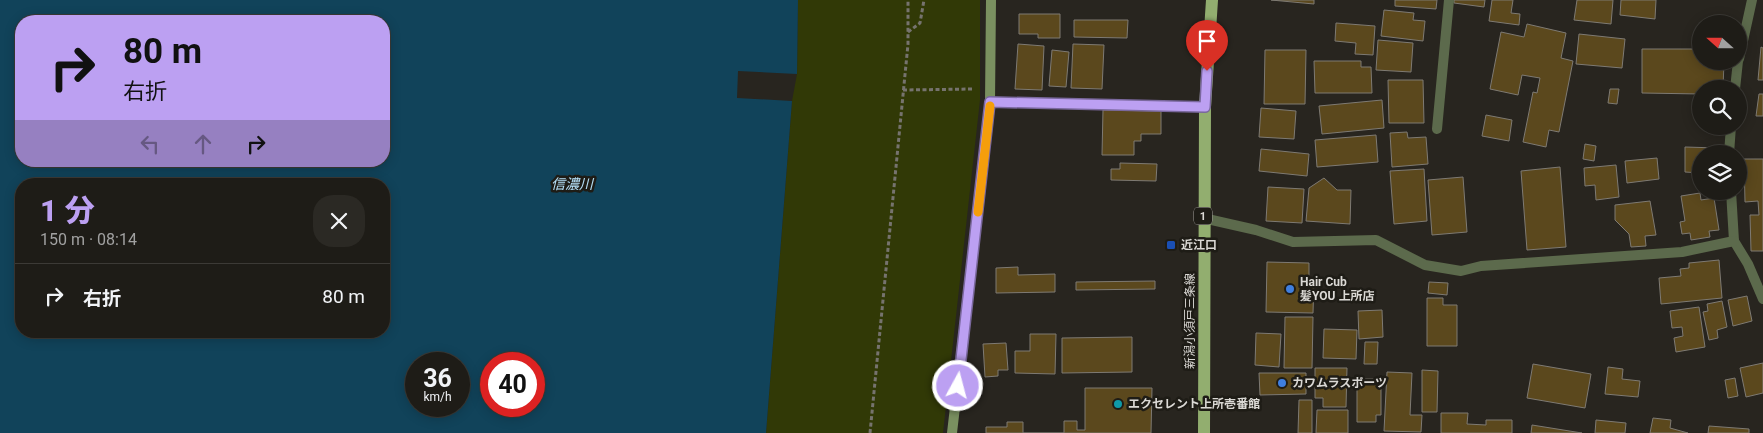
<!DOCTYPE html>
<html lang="ja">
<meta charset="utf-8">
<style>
:root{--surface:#1e1c17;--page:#2b2924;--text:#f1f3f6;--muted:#a1a1a1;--line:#3c3a36;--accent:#bca0f2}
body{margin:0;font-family:Roboto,"Noto Sans JP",sans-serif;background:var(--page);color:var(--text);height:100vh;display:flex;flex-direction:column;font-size:19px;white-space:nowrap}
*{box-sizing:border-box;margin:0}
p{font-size:16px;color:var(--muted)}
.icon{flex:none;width:28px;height:28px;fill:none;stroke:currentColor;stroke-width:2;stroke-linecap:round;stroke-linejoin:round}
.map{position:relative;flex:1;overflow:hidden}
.sheet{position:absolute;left:15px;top:178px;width:375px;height:160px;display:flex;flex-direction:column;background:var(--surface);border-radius:20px;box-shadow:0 2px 12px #0003,0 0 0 1px var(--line)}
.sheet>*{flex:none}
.guide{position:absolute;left:15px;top:15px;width:375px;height:152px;border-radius:20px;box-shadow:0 2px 12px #0003,0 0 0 1px var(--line);background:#bca0f2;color:#111;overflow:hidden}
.needle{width:32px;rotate:291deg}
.tools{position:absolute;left:1692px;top:15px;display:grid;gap:10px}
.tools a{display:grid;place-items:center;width:55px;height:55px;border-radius:50%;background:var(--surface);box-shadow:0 2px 12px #0003,0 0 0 1px var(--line);font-size:25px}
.speed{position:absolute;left:405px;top:352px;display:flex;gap:10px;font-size:25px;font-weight:700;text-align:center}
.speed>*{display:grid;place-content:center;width:65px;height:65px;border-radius:50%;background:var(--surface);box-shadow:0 2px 12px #0003,0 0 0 1px var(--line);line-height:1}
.speed small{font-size:12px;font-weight:400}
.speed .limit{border:8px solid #d22;background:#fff;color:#111}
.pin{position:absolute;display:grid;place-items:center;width:42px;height:42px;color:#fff;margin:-51px -21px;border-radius:50% 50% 50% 0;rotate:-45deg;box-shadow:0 0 5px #0007}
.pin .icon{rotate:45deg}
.me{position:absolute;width:55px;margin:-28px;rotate:7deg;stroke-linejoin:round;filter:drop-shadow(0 0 4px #0008)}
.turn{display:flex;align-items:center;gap:18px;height:105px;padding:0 25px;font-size:22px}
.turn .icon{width:65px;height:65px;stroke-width:2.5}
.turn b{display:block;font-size:35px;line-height:42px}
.lanes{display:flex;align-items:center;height:48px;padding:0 25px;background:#0003;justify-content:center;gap:25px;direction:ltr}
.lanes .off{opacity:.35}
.round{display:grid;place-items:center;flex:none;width:52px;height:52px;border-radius:20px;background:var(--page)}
.headline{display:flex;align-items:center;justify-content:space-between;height:85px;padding:0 25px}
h1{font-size:30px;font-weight:800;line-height:38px;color:var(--accent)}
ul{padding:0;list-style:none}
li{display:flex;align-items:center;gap:15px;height:65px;padding:0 25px;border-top:1px solid var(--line)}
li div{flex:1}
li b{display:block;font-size:19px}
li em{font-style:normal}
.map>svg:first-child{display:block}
.green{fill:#313906}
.water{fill:#11435a;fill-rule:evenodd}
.building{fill:#5b481d;stroke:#7e7a73}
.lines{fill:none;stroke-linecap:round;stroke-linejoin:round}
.path{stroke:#76736e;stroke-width:3;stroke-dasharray:4 2.5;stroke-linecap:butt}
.street{stroke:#5c6a4c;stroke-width:10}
.secondary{stroke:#7a9060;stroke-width:10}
.primary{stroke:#92ae6f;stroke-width:12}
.route-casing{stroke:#7a689d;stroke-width:12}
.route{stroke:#bca0f2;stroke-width:9}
.slow{stroke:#f59e0b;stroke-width:9}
.transit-dot{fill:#1a4fb4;stroke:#1e1c16;stroke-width:2}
.shop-dot{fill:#3f7fe0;stroke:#1e1c16;stroke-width:2}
.culture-dot{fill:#0f9aa8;stroke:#1e1c16;stroke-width:2}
.labels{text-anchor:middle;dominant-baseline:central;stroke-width:5;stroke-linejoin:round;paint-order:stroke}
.shield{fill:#1e1c16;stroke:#a2a09c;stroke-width:1}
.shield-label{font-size:11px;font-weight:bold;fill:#dbd9d5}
.poi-label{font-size:12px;font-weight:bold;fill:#dbd9d5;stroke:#1e1c16;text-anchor:start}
.street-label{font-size:12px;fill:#dbd9d5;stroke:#1e1c16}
.water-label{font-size:14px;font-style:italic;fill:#b5e0f8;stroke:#1e1c16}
</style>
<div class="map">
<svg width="1763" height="433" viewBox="0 0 1763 433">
<rect width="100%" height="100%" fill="#28251f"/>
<!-- green -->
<path class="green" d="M798,0h182v100l-37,333h-177l26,-332 5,-27z"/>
<!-- water -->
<path class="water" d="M0,0h798l-1,74 -59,-3 -1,27 55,3 -26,332h-766zM21,21h363v140h-363zM21,184h363v147h-363zM416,364h43v42h-43zM491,364h43v42h-43z"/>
<!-- building -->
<g class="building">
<path d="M1271,0h43v4z"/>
<path d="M1395,0h42l-1,9 -41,-3z"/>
<path d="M1454,0h31l-1,7 -30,-4z"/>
<path d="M1492,0h21l-2,13 9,1 -1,11 -30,-4z"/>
<path d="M1577,0h36l-2,24 -37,-4z"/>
<path d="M1621,0h35l-1,19 -35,-4z"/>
<path d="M1384,10l30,3 -1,7 12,1 -2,20 -42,-5z"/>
<path d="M1019,14h41v24h-22v-4h-19z"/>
<path d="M1074,20h54l-1,18 -53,-1z"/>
<path d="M1336,23l39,3 -2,29 -18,-1 1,-11 -21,-2z"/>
<path d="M1527,24l39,9 -5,25 12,3 -14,71 -10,-2 -3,17 -23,-5 10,-50 4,1 3,-15 -18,-3 -4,20 -28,-6 11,-57 23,5z"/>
<path d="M1579,34l46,5 -3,29 -46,-4z"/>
<path d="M1378,40l35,3 -2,29 -35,-2z"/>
<path d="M1018,44l26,2 -2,44 -27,-1z"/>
<path d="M1073,44l31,1 -2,44 -31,-1z"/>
<path d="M1761,47l2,1v32h-5z"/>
<path d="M1642,49h59v12h23l-1,28h-22v5l-59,-1z"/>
<path d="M1052,50l17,2 -3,35 -17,-1z"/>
<path d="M1265,50h41l-1,54h-41z"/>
<path d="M1314,61h47v6h10l1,26h-57z"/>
<path d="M1388,80h35l1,43h-35z"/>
<path d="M1610,89h9l-2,15 -9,-1z"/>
<path d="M1759,94h4v22h-7z"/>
<path d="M1382,100l2,28 -62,6 -3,-28z"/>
<path d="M1261,108l35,3 -2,28 -35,-2z"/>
<path d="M1103,110l58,1v23h-20v7h-7v14h-32z"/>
<path d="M1486,115l26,5 -3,21 -27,-5z"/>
<path d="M1407,132l1,6 18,-1 2,27 -36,3 -2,-34z"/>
<path d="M1376,135l2,27 -61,5 -2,-27z"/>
<path d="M1585,144l11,2 -2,15 -11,-2z"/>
<path d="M1685,147l33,1v6h-17v19l-16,-1z"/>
<path d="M1261,149l48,5 -2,22 -48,-5z"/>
<path d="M1657,158l2,21 -32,4 -2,-22z"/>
<path d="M1744,159h19v92h-12l-1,-36h9l-1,-14 -13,1z"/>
<path d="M1120,163l37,1 -1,17 -45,-1v-11h9z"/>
<path d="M1616,165l3,32 -23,3 -1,-15 -10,1 -1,-18z"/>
<path d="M1560,167l6,80 -39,3 -6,-79z"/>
<path d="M1424,169l3,52 -33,3 -4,-53z"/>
<path d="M1463,177l4,55 -35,3 -4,-55z"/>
<path d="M1324,178l13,12h14l-1,34 -44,-3 3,-33z"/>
<path d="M1268,187l36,2 -2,34 -36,-2z"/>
<path d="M1700,193l1,7 13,-2 5,32 -10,1 1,6 -19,3 -1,-7 -8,1 -2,-12 5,-1 -4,-25z"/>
<path d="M1650,201l6,34 -11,1 1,10 -15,1 -2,-13 -14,-14v-15z"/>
<path d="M1719,260l3,38 -61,6 -2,-26 22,-2 -1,-7 9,-1v-5z"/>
<path d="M1267,262l42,1v17h5l-1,33 -47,-1z"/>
<path d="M1018,267v8l37,-1v18l-59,1v-25z"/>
<path d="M1155,281v8l-79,1v-8z"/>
<path d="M1429,282l19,1 -1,12 -19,-2z"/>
<path d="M1747,296l5,25 -19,5 -5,-26z"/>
<path d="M1427,298h16v7h14v41h-30z"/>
<path d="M1722,301l5,26 -10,3 1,8 -9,2 -6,-28 5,-1 -1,-7z"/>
<path d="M1699,307l6,40 -29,5 -2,-14 9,-2 -1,-9 -10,1 -2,-17z"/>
<path d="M1382,310l1,27 -24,2 -1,-28z"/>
<path d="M1285,317h28l-1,51h-28z"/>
<path d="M1324,329l33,1 -1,29 -33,-1z"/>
<path d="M1256,333l25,1 -2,33 -24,-2z"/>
<path d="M1030,334h26l-1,40 -40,-1v-22h15z"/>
<path d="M1132,337v35l-70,1v-35z"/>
<path d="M1365,342h13l-1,22h-13z"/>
<path d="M1006,343l2,27h-10v6l-13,1 -2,-33z"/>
<path d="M1763,363v30l-17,4 -6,-29z"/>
<path d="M1533,364l58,10 -6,34 -58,-10z"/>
<path d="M1608,367l15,2 -1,10 18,2 -2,16 -33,-3z"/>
<path d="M1315,368h32l-1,39h-23v-9h-8z"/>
<path d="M1422,370l16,1 -1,41h-15z"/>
<path d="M1387,372l25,1 -2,42h12l-1,17 -37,-1z"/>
<path d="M1259,373h47v21l-46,1z"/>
<path d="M1735,378l3,18 -10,2 -3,-18z"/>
<path d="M1357,379h24v36h-5v7h-19z"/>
<path d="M1085,388h67l-1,45h-165v-6h21v-5h16v11h41v-12h13v9h8z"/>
<path d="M1299,400h13v33h-14z"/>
<path d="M1317,410h31v23h-32z"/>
<path d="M1441,413h27l-1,11 19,1v-5h26v13h-71z"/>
<path d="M1653,418l18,2 -1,8 18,5h-38z"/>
<path d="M1596,420l30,3 -1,10h-30z"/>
<path d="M1532,425l50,8h-51z"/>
<path d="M1709,426l40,3v4h-41z"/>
</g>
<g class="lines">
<!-- path -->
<g class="path">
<path d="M908,32l12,-9 4,-23"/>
<path d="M903,90l71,-1"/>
<path d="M870,433l38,-389v-44"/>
</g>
<!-- street -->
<g class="street">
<path d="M1739,59l13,-59"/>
<path d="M1735,89l3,-28"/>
<path d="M990,102l215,5"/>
<path d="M1437,129l12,-129"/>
<path d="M1729,154l2,-28"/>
<path d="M1731,191l3,50 14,23 15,35"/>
<path d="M1203,218l53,12 37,12 83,-2 49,25 36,6 20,-5 201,-14 52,-11"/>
</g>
<!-- secondary -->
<path class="secondary" d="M952,433l38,-331 1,-102"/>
<!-- primary -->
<path class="primary" d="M1204,433l1,-326 7,-107"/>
</g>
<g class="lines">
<!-- route casing -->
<g class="route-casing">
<path id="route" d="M958,386l32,-284 215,5 2,-36"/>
</g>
<!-- route -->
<use href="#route" class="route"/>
<!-- slow -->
<path class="slow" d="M978,212l12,-106"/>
</g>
<!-- markers -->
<rect class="transit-dot" x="1166" y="240" width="10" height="10" rx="2.5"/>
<g class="shop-dot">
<circle cx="1290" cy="289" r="5"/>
<circle cx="1282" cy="383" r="5"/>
</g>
<circle class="culture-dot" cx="1118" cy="404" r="5"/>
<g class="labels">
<!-- shield labels -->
<rect class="shield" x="1194" y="207.5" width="18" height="17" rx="4"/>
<g class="shield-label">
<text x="1203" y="216">1</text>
</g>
<!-- poi labels -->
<g class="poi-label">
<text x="1181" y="245">近江口</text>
<text x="1300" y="282">Hair Cub<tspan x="1300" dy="14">髪YOU 上所店</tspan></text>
<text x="1292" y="383">カワムラスポーツ</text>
<text x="1128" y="404">エクセレント上所壱番館</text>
</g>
<!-- street labels -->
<g class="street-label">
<text transform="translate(1190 321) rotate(-90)">新潟小須戸三条線</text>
</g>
<!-- water labels -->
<g class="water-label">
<text x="572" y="184">信濃川</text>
</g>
</g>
</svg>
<div class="tools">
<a><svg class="needle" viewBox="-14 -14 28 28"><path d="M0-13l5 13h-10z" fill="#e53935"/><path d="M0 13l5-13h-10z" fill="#a1a1a1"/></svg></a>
<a><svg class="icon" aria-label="search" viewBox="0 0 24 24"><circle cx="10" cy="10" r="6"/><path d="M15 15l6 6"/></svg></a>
<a><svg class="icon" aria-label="layers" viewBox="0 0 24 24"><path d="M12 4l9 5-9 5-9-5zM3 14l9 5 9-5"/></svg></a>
</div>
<div class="speed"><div>36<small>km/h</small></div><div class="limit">40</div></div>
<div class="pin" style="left:1207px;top:71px;background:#d93025"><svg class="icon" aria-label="arrive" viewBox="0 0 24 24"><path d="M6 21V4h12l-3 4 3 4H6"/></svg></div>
<svg class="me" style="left:958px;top:386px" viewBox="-20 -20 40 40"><circle r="17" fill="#bca0f2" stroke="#fff" stroke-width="3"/><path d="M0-11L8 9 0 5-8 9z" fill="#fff"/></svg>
<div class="guide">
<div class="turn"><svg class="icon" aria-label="right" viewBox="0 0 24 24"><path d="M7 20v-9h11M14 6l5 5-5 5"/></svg><div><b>80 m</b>右折</div></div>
<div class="lanes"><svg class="icon off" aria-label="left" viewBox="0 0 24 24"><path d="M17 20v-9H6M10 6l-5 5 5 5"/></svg><svg class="icon off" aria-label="ahead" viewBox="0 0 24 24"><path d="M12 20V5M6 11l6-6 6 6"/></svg><svg class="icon" aria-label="right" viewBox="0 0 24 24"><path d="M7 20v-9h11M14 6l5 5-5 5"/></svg></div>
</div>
<section class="sheet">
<div class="headline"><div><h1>1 分</h1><p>150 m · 08:14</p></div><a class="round"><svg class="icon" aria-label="close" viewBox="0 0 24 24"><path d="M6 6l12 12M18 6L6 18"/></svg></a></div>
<ul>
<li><svg class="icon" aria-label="right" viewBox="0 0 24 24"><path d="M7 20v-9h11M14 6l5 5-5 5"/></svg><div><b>右折</b></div><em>80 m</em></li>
</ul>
</section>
</div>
